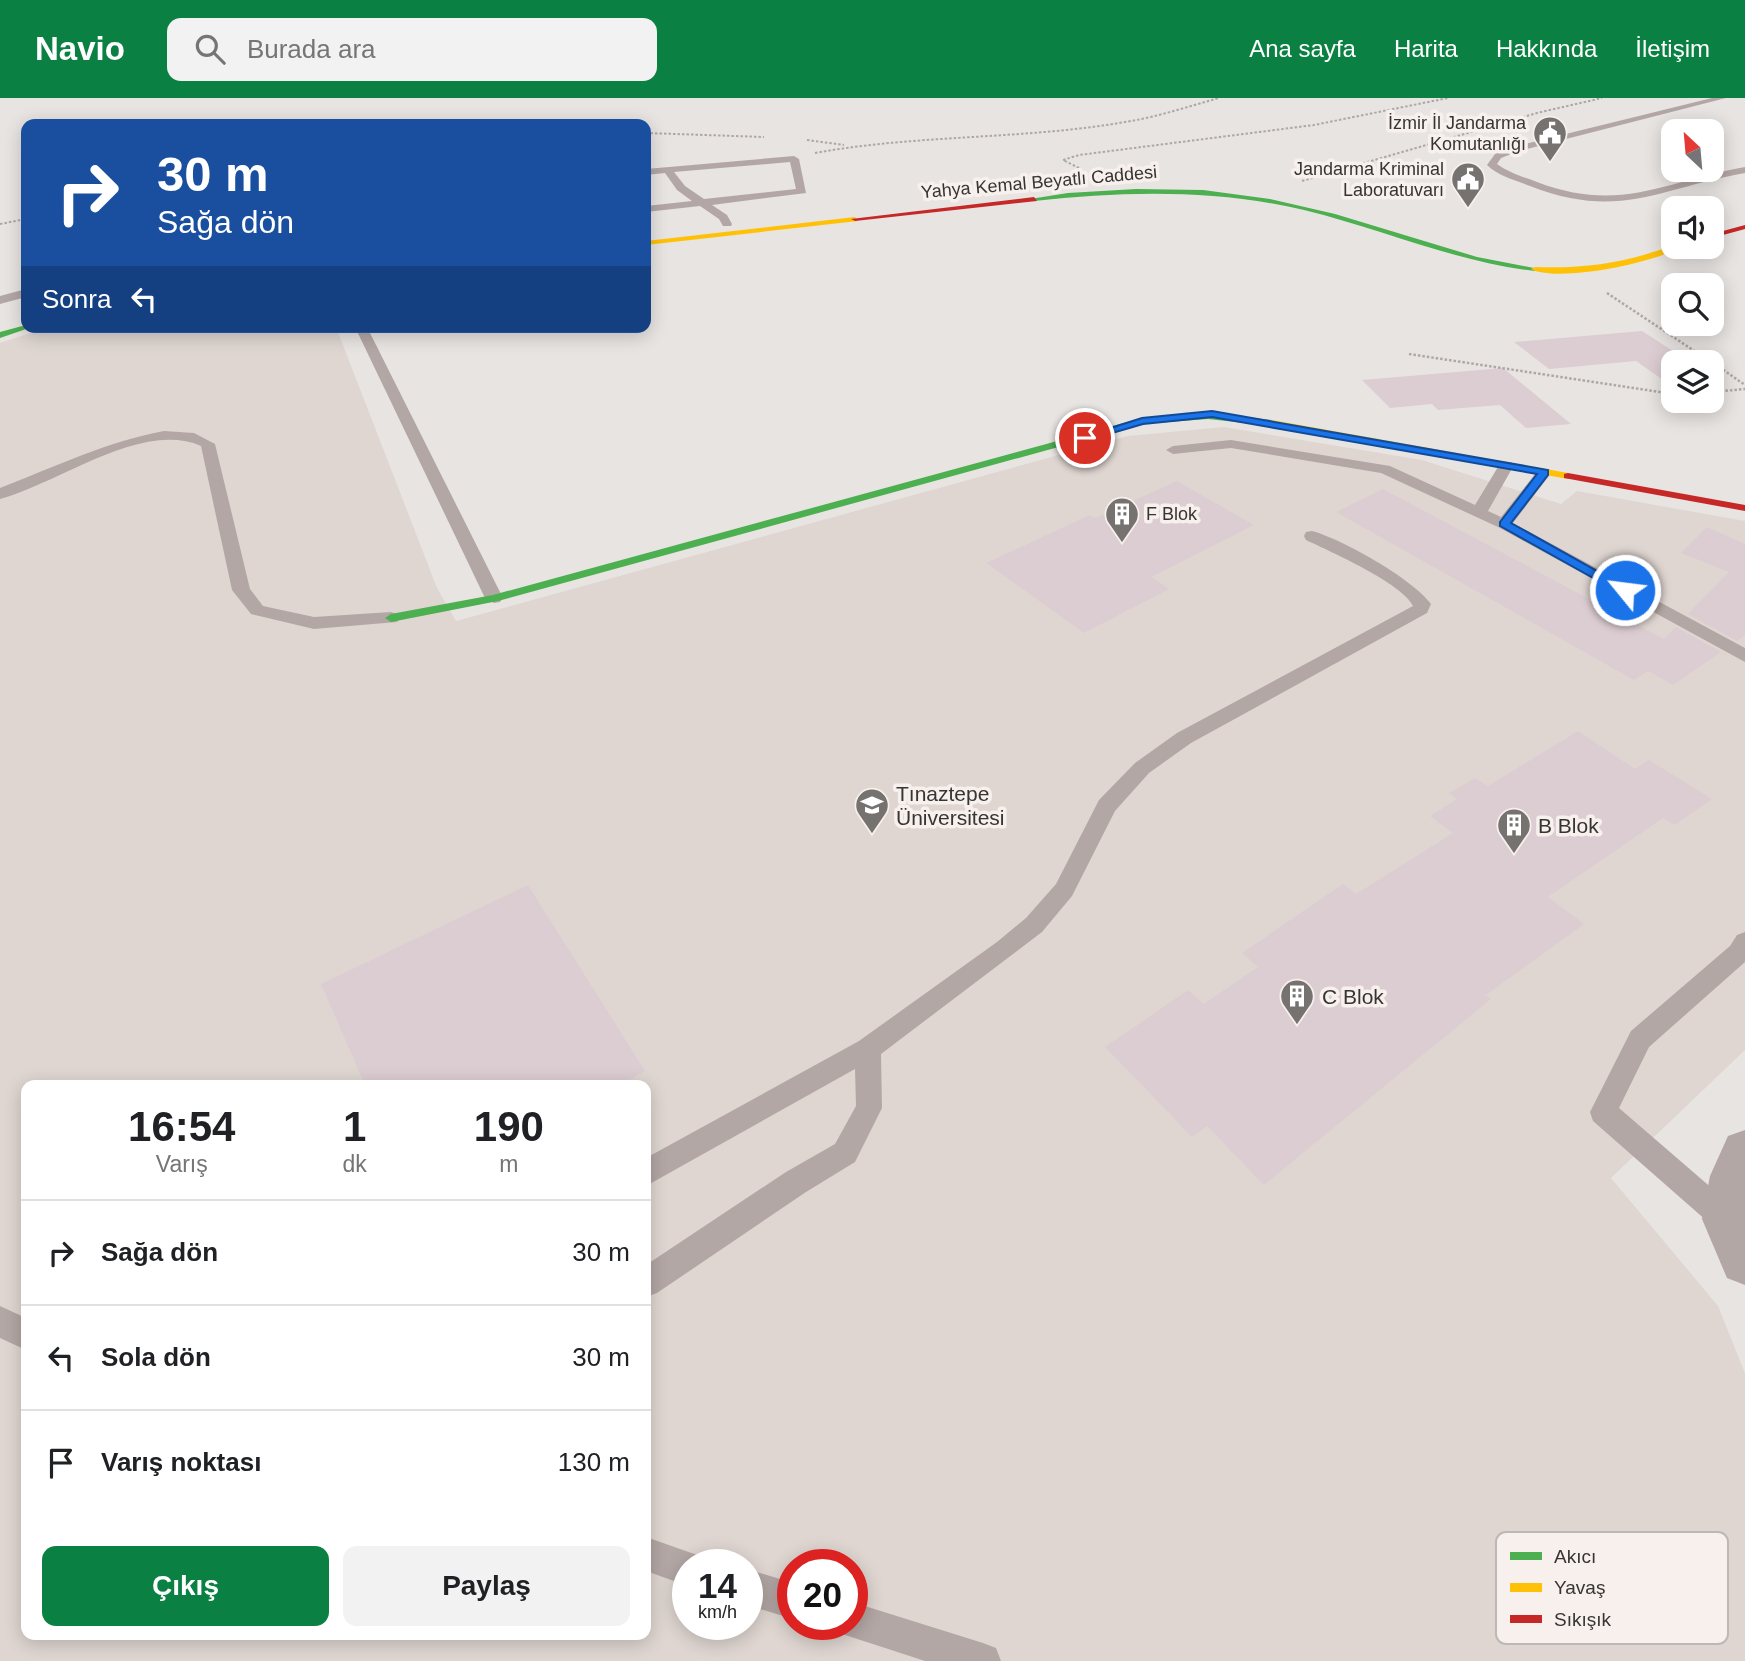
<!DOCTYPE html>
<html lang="tr">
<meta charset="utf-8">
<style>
:root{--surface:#fff;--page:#f2f2f2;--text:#202124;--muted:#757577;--line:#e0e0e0;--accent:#0b8043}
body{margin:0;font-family:Arial,sans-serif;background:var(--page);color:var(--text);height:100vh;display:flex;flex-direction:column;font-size:26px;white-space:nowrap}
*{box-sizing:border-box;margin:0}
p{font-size:23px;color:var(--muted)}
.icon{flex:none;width:38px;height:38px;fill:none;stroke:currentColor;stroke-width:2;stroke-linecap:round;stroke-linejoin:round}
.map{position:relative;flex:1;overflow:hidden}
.side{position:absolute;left:21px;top:982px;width:630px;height:560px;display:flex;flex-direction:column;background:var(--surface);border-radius:14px;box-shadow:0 4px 18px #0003}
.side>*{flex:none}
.top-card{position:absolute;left:21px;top:21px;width:630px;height:214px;border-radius:14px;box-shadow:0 4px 18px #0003;background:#1a4fa0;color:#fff;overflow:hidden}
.needle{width:46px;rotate:334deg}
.buttons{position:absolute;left:1661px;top:21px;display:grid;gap:14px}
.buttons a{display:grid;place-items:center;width:63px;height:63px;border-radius:14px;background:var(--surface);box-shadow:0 4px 18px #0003;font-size:35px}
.speed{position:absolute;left:672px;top:1451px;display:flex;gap:14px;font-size:35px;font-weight:700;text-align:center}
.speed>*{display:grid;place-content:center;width:91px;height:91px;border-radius:50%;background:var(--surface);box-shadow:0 4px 18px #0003;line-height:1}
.speed small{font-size:18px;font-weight:400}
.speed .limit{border:10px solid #d22;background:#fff;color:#111}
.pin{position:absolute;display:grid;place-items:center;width:60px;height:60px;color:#fff;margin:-30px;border:4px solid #fff;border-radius:50%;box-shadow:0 2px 7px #0007}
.me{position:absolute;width:77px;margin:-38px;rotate:299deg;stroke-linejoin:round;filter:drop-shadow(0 0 5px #0008)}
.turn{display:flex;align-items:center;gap:24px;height:147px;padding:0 21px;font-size:32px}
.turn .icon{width:91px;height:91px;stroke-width:2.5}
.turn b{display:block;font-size:49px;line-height:60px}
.then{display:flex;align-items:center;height:66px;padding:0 21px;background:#0003;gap:14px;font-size:26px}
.eta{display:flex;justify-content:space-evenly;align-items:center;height:119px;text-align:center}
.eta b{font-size:42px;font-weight:600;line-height:49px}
.primary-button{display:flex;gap:14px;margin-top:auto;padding:14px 21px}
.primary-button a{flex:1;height:80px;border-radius:14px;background:var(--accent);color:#fff;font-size:28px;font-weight:600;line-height:80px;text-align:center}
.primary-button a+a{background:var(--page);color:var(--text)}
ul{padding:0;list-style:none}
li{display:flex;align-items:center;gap:21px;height:105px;padding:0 21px;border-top:2px solid var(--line)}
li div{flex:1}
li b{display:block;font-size:26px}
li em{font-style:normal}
header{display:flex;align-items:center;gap:42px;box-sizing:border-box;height:98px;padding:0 35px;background:var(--accent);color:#fff}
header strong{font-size:33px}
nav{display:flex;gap:38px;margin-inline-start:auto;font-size:24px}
.search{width:490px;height:63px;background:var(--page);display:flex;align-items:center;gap:18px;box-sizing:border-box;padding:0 24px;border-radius:14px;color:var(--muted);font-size:26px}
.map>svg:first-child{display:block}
.built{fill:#dfd6d1;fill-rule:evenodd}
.building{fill:#dccdd2}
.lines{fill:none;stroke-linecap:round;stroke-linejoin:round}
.path-far1{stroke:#afa7a5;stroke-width:2;stroke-dasharray:2.5 2;stroke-linecap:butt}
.path{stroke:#afa7a5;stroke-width:2.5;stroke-dasharray:2.5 2;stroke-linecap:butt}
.lane{fill:#b3a7a5;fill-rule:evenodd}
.street{fill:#b3a7a5;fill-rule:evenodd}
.fast{fill:#4caf50;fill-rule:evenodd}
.slow{fill:#ffc107;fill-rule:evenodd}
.jam{fill:#c62828;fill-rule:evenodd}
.route{fill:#1a73e8;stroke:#114b97;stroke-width:2}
.labels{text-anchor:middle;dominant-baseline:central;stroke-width:7;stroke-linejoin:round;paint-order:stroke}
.far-poi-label{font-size:18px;fill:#373533;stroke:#f7f0ed;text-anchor:end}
.far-street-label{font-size:18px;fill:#373533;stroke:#f7f0ed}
.poi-label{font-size:21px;fill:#373533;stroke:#f7f0ed;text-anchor:start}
.key{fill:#f7f0ed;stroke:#bdb8b5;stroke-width:2}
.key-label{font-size:19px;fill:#373533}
</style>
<header>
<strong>Navio</strong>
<div class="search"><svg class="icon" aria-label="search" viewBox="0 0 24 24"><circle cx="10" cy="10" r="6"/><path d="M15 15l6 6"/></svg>Burada ara</div>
<nav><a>Ana sayfa</a><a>Harita</a><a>Hakkında</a><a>İletişim</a></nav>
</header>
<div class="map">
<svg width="1745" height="1563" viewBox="0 0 1745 1563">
<rect width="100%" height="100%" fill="#e8e4e2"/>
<!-- built -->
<path class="built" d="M49,229h287l101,261 19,33 672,-185 96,-9 198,33 139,44 16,-13 168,30v529l-134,128 107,128 27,67v288h-1745v-1318zM26,987h620v549h-620zM688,1466h59v60h-59zM793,1466h59v60h-59z"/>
<!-- building -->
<g class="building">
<path d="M1642,233l48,31h-17v25l-37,-26 -87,8 -35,-27z"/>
<path d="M1503,270l68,56 -45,4 -26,-23 -62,5 -6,-6 -42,4 -28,-28z"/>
<path d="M1177,383l77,44 -103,52 18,12 -85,44 -98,-70 104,-48 5,3z"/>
<path d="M1383,391l281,150 12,-12 45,25 -48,33 -25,-14 -14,9 -298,-168z"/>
<path d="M1707,429l38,17v91l-8,6 -49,-27 41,-42 -48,-19z"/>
<path d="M1578,633l57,38 14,-9 63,39 -37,26 -12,-7 -115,79 36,27 -98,71 5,4 -227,186 -57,-59 -15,11 -87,-90 83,-57 16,14 54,-37 -16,-14 101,-69 13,10 97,-61 -23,-17 27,-17 -8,-6 26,-15 13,8z"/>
<path d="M528,787l117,186 -24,14h-256l-44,-101z"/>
</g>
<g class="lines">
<!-- path-far1 -->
<g class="path-far1">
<path d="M646,35l118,4"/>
<path d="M807,42l37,5"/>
<path d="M815,55c104,-19 211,-13 316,-32 29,-5 59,-15 88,-23"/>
<path d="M1079,70l-16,-8 16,-5 235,-30 134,-27"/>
<path d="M1302,83l235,-68 65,-15"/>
<path d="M0,126l26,-5"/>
</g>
<!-- path -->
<g class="path">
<path d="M1607,195l104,69"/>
<path d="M1409,256l264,40"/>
<path d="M1712,264l33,23"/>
<path d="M1712,294l33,-3"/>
</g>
<!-- lane -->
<g class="lane">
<path d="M1712,0h14l-207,53 -18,7 -4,6c12,9 27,13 40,18 84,32 127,-1 208,-15v6c-86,15 -125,48 -215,13 -15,-6 -32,-10 -43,-21l8,-11 18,-7z"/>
<path d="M794,58l5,3 7,34 -94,12 15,10 5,9 -1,2h-8l-4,-7 -19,-13 -54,6v-6l46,-5 -15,-11 -12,-17 -19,2v-6zM790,64l6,27 -92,10 -19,-13 -11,-14z"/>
<path d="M26,191v8l-26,7v-8z"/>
<path d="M355,229h12l136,271 -3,4 -6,1 -9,-5z"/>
<path d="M164,333l30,2 21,11 35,145 13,17 51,11 77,-5 6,2 3,4 -3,4 -83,7 -63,-15 -19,-24 -31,-144c-60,-26 -143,38 -201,53v-11c54,-21 106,-46 164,-57z"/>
<path d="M1231,342l159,26 85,39 26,-43h10l3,3 -26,46 13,6 38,-48h10l3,3 -39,51 232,125v14l-247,-135 -117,-54 -150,-25 -58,6 -7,-4 7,-4z"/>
<path d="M1312,433c30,8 101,48 119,73l-4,9 -236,130 -42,30 -34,38 -43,85 -30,36 -161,122 1,54 -27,54 -49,30 -149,101 -11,4v-32l140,-93 49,-28 21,-38 -1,-37 -209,117v-28l213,-117 138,-99 29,-24 30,-34 43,-84 36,-37 42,-30 236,-127c-11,-23 -82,-54 -107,-66l-2,-4 2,-4z"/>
<path d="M1745,834v30l-96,85 -30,61 117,101 4,10 -4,10 -10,4 -10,-4 -123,-108 -3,-9 41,-81 99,-85 7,-11z"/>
<path d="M0,1208l26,12v32l-26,-12z"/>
<path d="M646,1439l54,19 4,8h-16v22l-42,-15z"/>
<path d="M747,1471l46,14v36l-46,-14z"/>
<path d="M852,1504l131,41 13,5 5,13h-76l-86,-28 -3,-9h16z"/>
</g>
<!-- street -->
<path class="street" d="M1745,1032v155l-18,-7 -25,-59 8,-43 18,-40z"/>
<!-- fast -->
<g class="fast">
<path d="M1136,91l67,1 67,9 65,15 142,43 62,12 -4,2c-80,-9 -153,-42 -231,-61 -89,-21 -180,-19 -270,-9l-4,-2 38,-6z"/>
<path d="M26,227v2h6l-32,11v-6z"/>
<path d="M1208,315l64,7 5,3 -5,3 -64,-7 -66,5 -644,177 -107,21 -6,-4 6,-4 102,-19 645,-176z"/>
</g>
<!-- slow -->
<g class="slow">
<path d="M855,119l3,4 -212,24v-4z"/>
<path d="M1673,147l7,2c-25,16 -123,36 -149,22l4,-2c49,2 92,-4 138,-22z"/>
<path d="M1272,322l296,53 5,3 -5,3 -300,-54 -1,-2z"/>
</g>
<!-- jam -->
<g class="jam">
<path d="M1034,99l3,4 -182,20 -4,-2z"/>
<path d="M1745,127v4l-33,9v-4z"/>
<path d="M1568,375l177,32v6l-181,-33v-4z"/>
</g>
</g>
<!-- route -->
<path class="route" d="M1212,313l336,59v5l-37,48 120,67 -11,3 -120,-67v-4l37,-48 -325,-57 -69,7 -58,17 -6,-3 63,-20z"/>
<!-- icons -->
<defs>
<g id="civic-pin" transform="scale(1.75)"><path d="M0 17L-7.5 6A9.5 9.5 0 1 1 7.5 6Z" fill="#757270" stroke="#f7f0ed"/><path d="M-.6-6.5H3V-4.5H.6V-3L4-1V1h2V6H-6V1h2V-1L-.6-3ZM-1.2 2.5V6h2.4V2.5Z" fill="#fff"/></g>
<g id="building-pin" transform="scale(1.75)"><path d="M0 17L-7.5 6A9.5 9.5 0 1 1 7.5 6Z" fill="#757270" stroke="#f7f0ed"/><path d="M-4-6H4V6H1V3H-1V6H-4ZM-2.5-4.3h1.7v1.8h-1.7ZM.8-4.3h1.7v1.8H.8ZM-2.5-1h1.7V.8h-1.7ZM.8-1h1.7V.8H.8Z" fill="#fff"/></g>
<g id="university-pin" transform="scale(1.75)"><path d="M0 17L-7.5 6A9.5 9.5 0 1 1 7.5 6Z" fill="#757270" stroke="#f7f0ed"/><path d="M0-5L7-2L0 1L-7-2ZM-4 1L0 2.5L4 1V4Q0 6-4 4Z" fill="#fff"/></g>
</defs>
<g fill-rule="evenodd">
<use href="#civic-pin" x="1550" y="35"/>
<use href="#civic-pin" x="1468" y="81"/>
<use href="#building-pin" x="1122" y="416"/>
<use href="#university-pin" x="872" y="707"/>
<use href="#building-pin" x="1514" y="727"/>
<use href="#building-pin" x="1297" y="898"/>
</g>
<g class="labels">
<!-- far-poi labels -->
<g class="far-poi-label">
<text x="1526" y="25">İzmir İl Jandarma<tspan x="1526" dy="21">Komutanlığı</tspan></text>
<text x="1444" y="71">Jandarma Kriminal<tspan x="1444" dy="21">Laboratuvarı</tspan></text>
<text x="1146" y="416" text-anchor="start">F Blok</text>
</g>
<!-- far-street labels -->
<g class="far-street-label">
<text transform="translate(1039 84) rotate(-5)">Yahya Kemal Beyatlı Caddesi</text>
</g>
<!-- poi labels -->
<g class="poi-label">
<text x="896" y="695">Tınaztepe<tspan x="896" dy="24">Üniversitesi</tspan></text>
<text x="1538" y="727">B Blok</text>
<text x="1322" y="898">C Blok</text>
</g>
</g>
<!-- legend -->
<rect x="1496" y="1434" width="232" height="112" rx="10" class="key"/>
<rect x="1510" y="1454" width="32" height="8" fill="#4caf50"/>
<rect x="1510" y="1485" width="32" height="9" fill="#ffc107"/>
<rect x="1510" y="1517" width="32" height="8" fill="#c62828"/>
<g class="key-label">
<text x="1554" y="1465">Akıcı</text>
<text x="1554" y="1496">Yavaş</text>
<text x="1554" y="1528">Sıkışık</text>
</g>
</svg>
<div class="buttons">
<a><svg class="needle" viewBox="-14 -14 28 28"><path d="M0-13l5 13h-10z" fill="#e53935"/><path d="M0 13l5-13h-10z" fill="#757577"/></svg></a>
<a><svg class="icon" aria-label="sound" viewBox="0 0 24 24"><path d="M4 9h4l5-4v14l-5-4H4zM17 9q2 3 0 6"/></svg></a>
<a><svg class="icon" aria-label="search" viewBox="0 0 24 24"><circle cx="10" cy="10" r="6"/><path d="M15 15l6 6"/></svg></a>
<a><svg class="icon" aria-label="layers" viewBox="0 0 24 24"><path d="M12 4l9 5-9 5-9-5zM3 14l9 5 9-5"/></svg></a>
</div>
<div class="speed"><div>14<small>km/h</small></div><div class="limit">20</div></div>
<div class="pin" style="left:1085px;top:340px;background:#d93025"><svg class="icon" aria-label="arrive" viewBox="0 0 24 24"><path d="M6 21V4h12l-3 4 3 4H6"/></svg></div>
<svg class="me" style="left:1625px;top:492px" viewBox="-20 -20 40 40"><circle r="17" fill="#1a73e8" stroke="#fff" stroke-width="3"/><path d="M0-11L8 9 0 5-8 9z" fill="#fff"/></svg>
<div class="top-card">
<div class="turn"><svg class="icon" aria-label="right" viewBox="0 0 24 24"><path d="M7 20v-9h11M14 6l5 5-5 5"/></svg><div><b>30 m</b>Sağa dön</div></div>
<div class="then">Sonra<svg class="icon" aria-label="left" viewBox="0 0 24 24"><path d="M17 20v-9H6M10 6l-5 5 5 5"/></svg></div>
</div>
<section class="side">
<div class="eta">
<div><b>16:54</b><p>Varış</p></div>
<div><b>1</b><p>dk</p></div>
<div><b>190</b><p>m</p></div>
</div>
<ul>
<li><svg class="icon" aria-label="right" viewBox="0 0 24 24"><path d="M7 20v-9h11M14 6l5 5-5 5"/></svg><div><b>Sağa dön</b></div><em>30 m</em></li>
<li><svg class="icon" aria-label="left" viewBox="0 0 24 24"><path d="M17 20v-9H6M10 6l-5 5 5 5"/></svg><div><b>Sola dön</b></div><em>30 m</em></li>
<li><svg class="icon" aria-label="arrive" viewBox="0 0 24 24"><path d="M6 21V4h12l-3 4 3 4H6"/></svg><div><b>Varış noktası</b></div><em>130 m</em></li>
</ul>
<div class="primary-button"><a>Çıkış</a><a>Paylaş</a></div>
</section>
</div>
